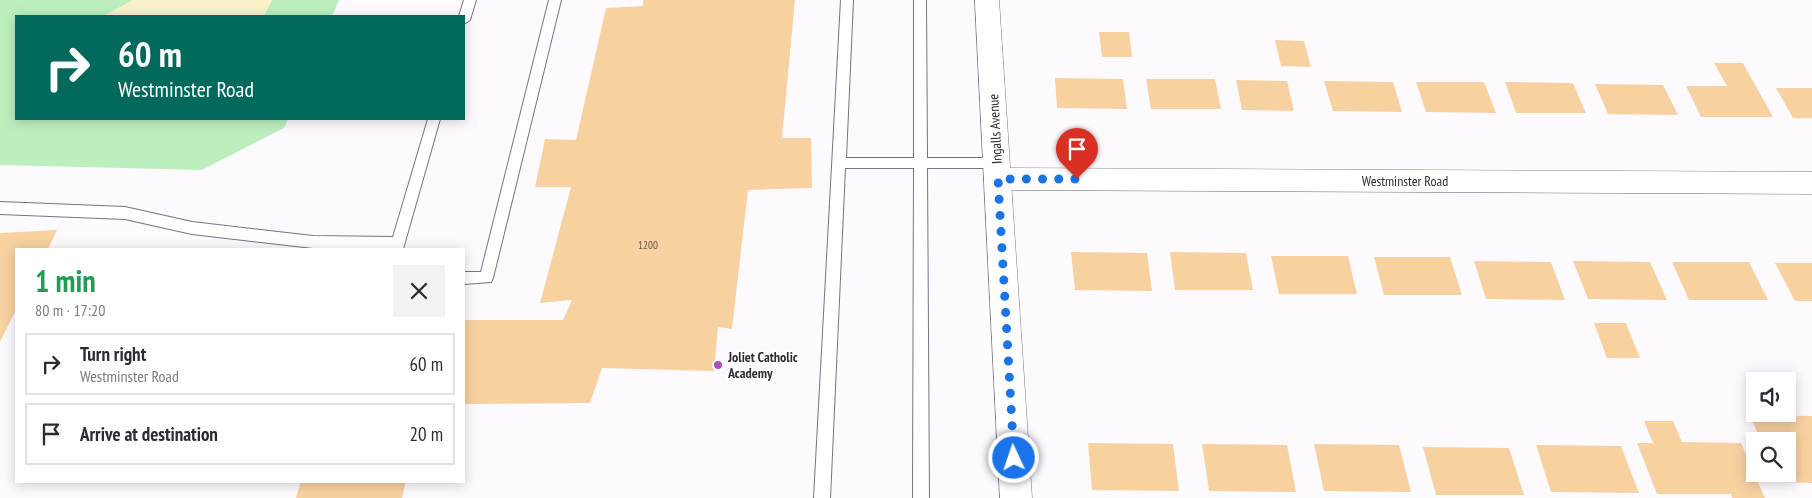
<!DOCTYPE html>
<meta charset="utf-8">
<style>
:root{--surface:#fff;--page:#f2f2f3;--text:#2b2b33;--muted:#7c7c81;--line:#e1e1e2}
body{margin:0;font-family:"PT Sans Narrow",sans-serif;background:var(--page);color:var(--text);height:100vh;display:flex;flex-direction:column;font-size:19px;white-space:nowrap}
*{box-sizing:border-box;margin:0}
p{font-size:16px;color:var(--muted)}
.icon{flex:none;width:28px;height:28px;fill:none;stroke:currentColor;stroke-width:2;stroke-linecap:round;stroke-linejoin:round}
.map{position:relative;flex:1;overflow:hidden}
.panel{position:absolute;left:15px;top:248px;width:450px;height:235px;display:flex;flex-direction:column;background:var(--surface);border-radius:0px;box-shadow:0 2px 12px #0003}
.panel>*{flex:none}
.banner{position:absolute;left:15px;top:15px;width:450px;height:105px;border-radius:0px;box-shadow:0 2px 12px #0003;background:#00695c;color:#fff;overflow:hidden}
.fabs{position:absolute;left:1746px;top:372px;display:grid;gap:10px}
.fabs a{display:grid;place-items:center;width:50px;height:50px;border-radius:0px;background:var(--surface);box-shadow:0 2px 12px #0003;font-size:25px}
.pin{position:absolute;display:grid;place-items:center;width:42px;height:42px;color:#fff;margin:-51px -21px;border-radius:50% 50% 50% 0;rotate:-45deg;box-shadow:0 0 5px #0007}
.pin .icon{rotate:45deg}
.me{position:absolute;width:55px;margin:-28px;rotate:357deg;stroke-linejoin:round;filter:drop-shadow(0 0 4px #0008)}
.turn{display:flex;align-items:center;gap:18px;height:105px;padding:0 20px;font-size:22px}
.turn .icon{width:65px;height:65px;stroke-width:2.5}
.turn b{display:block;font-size:35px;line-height:42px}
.round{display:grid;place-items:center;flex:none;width:52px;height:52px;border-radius:0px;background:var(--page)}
.summary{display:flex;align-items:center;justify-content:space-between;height:85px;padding:0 20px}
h1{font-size:30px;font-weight:700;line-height:38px;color:#1e9e55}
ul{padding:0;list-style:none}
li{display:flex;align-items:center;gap:15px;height:62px;margin:0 10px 8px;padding:0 10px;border:2px solid var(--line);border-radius:0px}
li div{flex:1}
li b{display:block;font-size:19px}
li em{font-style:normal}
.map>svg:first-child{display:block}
.green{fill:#bdefbe}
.sand{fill:#fbf2cc}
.building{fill:#f7d1a0}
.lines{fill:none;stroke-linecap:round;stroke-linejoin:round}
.service-casing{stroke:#7a727d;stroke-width:2}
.minor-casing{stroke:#7a727d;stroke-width:1}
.tertiary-casing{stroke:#7a727d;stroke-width:1}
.service{fill:#fff;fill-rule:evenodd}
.minor{fill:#fff;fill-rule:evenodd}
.tertiary{fill:#fff;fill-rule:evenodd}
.route{stroke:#1a73e8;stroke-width:9;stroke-dasharray:0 16.2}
.poi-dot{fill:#ad50b9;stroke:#fff;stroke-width:2}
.labels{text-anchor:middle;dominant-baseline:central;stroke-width:4;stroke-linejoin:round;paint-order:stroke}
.number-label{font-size:11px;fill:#63584f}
.street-label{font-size:14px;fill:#322f34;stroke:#fff}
.poi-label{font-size:14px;font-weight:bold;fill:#322f34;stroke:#fff;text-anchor:start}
</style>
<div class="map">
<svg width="1812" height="498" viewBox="0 0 1812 498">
<rect width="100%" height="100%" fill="#fdfaff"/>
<!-- green -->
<path class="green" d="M0,0h339l-7,16h-316v103h272l-4,9 -82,42 -202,-5z"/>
<!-- sand -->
<path class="sand" d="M133,0h139l-8,16h-161z"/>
<!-- building -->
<g class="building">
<path d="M643,0h152l-13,138h29l1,50 -64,2 -16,139 -14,-2 -4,44 -112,-3 -12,35 -126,1v-84h99l9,-20 -32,3 31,-116h-36l10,-48 31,1 30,-132 37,-2z"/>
<path d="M1099,32h30l3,25h-30z"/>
<path d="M1275,40l29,1 7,26 -30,-1z"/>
<path d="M1714,63h29l30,54h-72l-15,-31h41z"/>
<path d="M1055,78l68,1 4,30 -70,-1z"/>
<path d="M1146,79h69l6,30h-70z"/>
<path d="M1236,80l51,1 7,30 -52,-1z"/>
<path d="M1324,81l69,1 9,30 -69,-1z"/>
<path d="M1416,82h68l12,31 -70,-1z"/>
<path d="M1505,82l68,1 13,30h-70z"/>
<path d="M1595,84l68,1 15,30 -70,-1z"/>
<path d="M1776,88h36v30h-19z"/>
<path d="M57,230l-9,19h-32v61l-16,32v-109z"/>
<path d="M1071,252l76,1 5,38 -77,-1z"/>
<path d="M1170,252l76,1 7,37h-78z"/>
<path d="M1271,256h77l9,38h-78z"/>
<path d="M1374,257h76l12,38h-78z"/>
<path d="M1474,261l77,1 14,38 -79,-1z"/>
<path d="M1573,261l77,1 17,38 -79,-1z"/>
<path d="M1672,262h77l19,38h-79z"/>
<path d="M1775,263h37v38h-17z"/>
<path d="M1594,323h32l14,35h-33z"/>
<path d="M1750,415l62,1v67l-32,-1 -4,-8h12v-33h-27z"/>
<path d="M1644,421h29l9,21 59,1 24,55h-33l-1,-4h-74l-20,-51h16z"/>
<path d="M1088,443l85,1 6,47 -87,-1z"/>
<path d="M1202,444l85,1 9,47 -87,-1z"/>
<path d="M1314,444l85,1 12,47 -87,-1z"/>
<path d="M1536,445l85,1 18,47 -88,-1z"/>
<path d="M1423,447l86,1 15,47h-88z"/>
<path d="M301,481h105l-4,17h-106z"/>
</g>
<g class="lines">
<!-- service casing -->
<g class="service-casing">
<g id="service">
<path d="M464,0h12l-6,20 -6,4v-8h-5z"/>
<path d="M549,0h12l-68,278 -2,4 -27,2v-12h17z"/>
<path d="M841,0h12l-7,158h68v-158h12l1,158h70l5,1 2,4 -2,4 -5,1h-70l2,330h-16l1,-330h-69l-15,330h-16z"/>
<path d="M428,119h12l-37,130 -90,-1 -121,-14 -67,-15 -125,-5v-12l125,5 67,15 121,14 80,1z"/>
</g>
</g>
<!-- minor casing -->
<g class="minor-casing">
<path id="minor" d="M998,168l814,4v22l-814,-4 -9,-3 -4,-8 4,-8z"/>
</g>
<!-- tertiary casing -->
<g class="tertiary-casing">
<path id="tertiary" d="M975,0h24l33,498h-32z"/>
</g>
<!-- service -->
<use href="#service" class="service"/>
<!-- minor -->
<use href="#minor" class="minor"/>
<!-- tertiary -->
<use href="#tertiary" class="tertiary"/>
</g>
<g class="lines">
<!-- route -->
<path class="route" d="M1014,458l-16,-279h79"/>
</g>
<!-- markers -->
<circle class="poi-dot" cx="718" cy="365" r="5"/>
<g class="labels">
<!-- number labels -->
<g class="number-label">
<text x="648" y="245">1200</text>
</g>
<!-- street labels -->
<g class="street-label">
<text transform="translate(995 129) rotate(-93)">Ingalls Avenue</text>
<text x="1405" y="181">Westminster Road</text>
</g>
<!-- poi labels -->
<g class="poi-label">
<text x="728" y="357">Joliet Catholic<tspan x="728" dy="16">Academy</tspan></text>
</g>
</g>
</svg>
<div class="fabs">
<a><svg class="icon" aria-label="sound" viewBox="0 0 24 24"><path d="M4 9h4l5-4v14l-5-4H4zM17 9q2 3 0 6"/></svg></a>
<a><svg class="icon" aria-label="search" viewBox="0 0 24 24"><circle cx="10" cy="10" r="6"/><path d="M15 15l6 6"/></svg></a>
</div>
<div class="pin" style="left:1077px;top:179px;background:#d93025"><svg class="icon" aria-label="arrive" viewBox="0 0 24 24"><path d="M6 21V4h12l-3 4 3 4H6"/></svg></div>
<svg class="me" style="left:1014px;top:458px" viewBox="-20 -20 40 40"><circle r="17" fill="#1a73e8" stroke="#fff" stroke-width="3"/><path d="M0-11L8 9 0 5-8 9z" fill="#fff"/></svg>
<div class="banner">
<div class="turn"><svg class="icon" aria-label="right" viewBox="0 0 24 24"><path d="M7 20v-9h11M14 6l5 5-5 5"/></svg><div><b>60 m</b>Westminster Road</div></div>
</div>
<section class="panel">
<div class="summary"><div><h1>1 min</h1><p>80 m · 17:20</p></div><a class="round"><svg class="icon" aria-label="close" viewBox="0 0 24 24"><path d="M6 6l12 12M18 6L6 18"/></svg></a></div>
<ul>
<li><svg class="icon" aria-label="right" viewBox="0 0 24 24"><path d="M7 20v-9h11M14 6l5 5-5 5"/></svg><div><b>Turn right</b><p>Westminster Road</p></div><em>60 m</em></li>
<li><svg class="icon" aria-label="arrive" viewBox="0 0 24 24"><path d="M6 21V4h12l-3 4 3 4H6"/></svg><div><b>Arrive at destination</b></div><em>20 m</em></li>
</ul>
</section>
</div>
